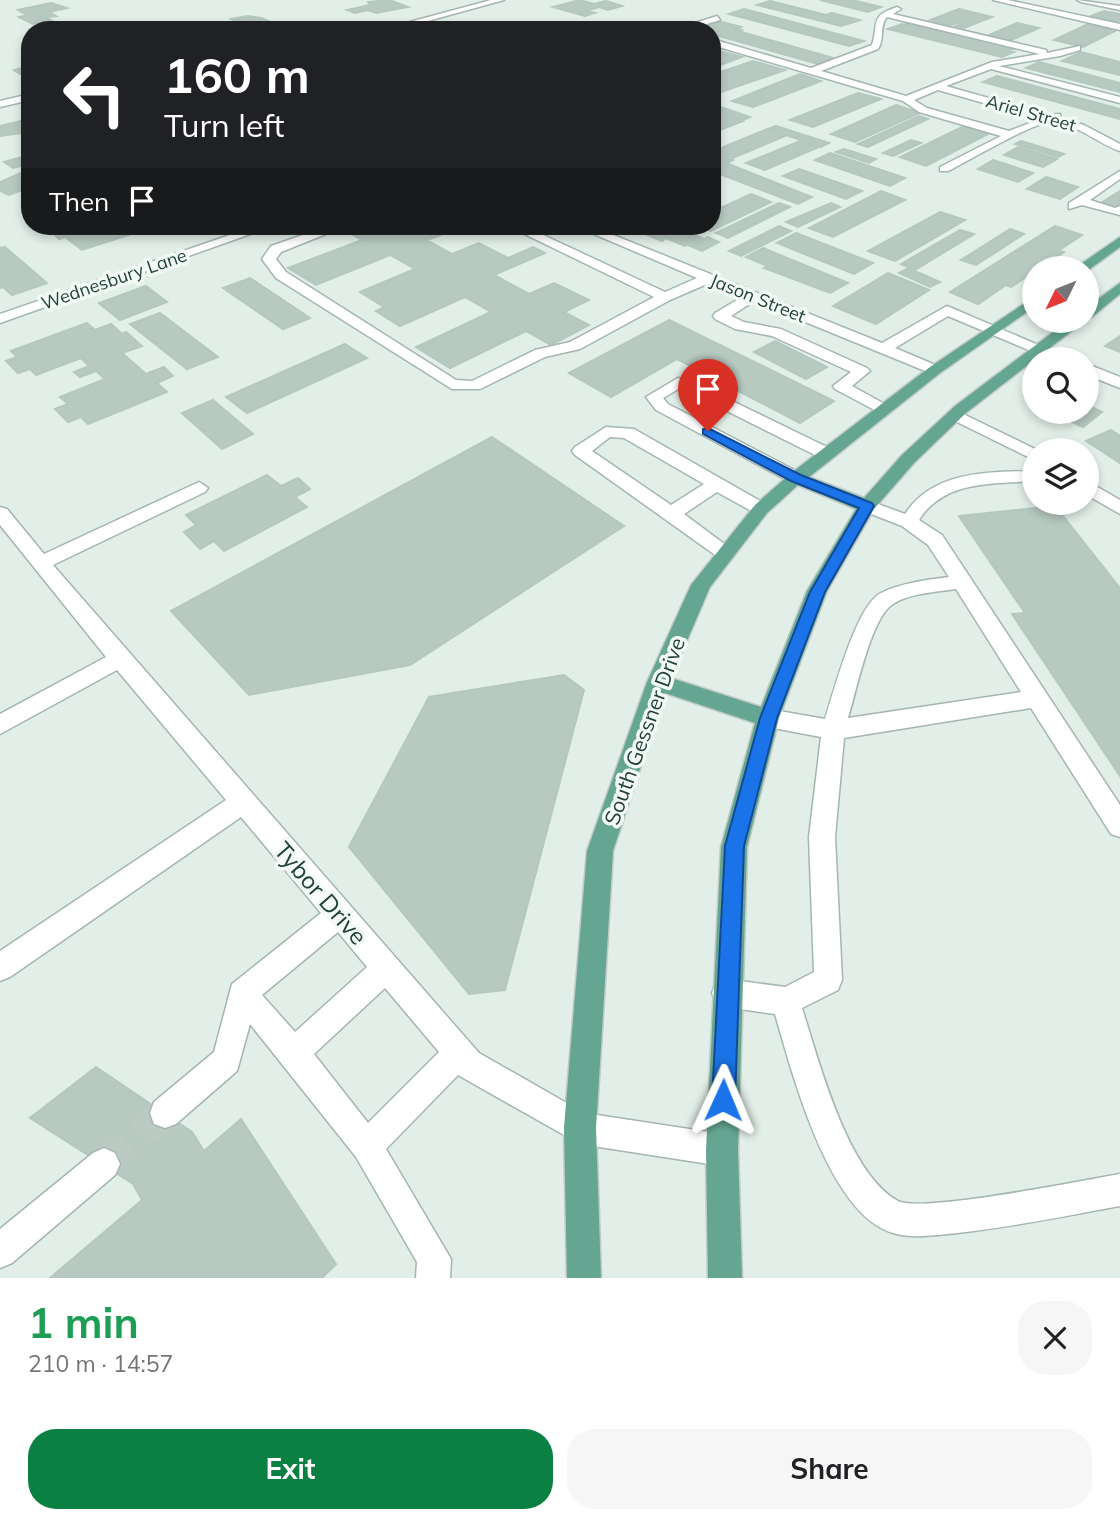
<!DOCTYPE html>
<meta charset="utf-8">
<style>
:root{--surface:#fff;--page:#f6f6f6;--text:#202124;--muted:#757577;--accent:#0b8043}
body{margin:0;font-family:Mulish,sans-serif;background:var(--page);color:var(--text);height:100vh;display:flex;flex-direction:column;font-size:26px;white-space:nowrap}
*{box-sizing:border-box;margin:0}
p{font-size:23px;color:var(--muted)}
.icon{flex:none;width:38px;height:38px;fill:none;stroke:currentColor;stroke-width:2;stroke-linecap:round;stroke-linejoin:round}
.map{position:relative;height:1278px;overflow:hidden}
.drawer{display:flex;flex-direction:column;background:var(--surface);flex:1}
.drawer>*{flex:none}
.top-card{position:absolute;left:21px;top:21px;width:700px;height:214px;border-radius:28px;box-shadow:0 4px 10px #0003;background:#202124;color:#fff;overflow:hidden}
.needle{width:46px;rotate:227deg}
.buttons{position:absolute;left:1022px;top:256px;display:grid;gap:14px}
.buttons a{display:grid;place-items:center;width:77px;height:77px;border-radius:50%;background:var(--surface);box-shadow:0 4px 10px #0003;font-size:35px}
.pin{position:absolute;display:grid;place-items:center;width:60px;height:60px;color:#fff;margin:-72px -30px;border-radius:50% 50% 50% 0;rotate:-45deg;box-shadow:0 0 7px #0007}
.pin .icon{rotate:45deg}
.me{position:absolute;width:77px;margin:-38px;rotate:1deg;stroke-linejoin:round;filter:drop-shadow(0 0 5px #0008)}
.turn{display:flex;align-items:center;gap:24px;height:147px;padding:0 28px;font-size:32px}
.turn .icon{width:91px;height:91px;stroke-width:2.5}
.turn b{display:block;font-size:49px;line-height:60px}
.then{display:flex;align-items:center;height:66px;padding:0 28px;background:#0003;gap:14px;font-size:26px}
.round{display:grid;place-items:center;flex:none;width:74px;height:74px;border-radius:28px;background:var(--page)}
.headline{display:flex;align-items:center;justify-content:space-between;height:119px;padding:0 28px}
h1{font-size:42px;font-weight:700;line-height:52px;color:#1e9e55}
.primary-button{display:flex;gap:14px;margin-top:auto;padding:14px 28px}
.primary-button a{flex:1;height:80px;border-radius:28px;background:var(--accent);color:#fff;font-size:28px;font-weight:700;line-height:80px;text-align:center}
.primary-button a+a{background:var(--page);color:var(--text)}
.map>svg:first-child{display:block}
.building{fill:#b7c9c1;stroke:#b4c8bf;stroke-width:2}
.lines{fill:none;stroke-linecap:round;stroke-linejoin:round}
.minor-tunnel{stroke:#bbcbc4;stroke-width:31;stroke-dasharray:31 15;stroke-linecap:butt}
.minor-casing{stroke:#a4b6af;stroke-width:3}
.major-casing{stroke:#c1cac7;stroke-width:3}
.minor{fill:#fff;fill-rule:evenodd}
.major{fill:#64a692;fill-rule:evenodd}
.route{fill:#1a73e8;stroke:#114b97;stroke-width:2}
.labels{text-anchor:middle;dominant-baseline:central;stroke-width:7;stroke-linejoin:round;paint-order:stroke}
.far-street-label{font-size:18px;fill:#214036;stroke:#f3faf6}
.street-label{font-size:21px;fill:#214036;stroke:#f3faf6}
.near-street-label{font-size:24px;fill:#214036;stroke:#f3faf6}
</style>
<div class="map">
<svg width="1120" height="1278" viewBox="0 0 1120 1278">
<rect width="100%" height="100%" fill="#e2eee8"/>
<!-- building -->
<g class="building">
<path d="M389,0l19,7 -32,6 -9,-3 -12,3 -8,-3 23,-5 -2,-3z"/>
<path d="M580,0l14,4 12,-3 16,5 -14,4 -9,-3 -13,4 9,2 -10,3 -32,-9z"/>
<path d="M820,0h32l29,7 -13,5z"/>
<path d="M770,1l56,14 6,-2 28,7 -19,6 -84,-21z"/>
<path d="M51,3l16,5 -18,4 7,4 -10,1 5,3 -18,4 -14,-7 8,-2 -9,-5z"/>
<path d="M744,9l120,32 -15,5 -120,-32z"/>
<path d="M959,9l33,8 -28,11 -8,-2 6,-2 -5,-1 -6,2 -21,-5z"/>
<path d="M1104,11l16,3v9l-29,-7z"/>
<path d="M248,16l13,2 21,9 -32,3 -18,-6 7,-1 -8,-4z"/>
<path d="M718,21l23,6 -5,2 5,1 -3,1 95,27 -15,6 -106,-30v-4l-16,-1z"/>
<path d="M910,22l112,27h-11l-3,2 6,1 -12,5 -114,-28 14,-5 24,5 -21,-6z"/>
<path d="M1017,23l22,5 -28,12 -22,-5z"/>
<path d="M1088,24l29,6 -34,17 -29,-7z"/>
<path d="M712,49l30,8 -30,11z"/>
<path d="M1081,52l39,10v13l-58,-14z"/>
<path d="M753,61l32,9 -73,25v-20z"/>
<path d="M1039,62l81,21v9l-94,-24z"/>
<path d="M29,66v13l-15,-9z"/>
<path d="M800,74l21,7 -68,26 -21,-6z"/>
<path d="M997,76l123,33v10l-137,-37z"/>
<path d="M858,93l23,6 -68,28 -23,-7z"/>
<path d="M712,104l38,13 -7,3 -31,-10z"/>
<path d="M896,105l24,8 -65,29 -24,-8z"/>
<path d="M722,114l21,7 -31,12v-15z"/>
<path d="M919,116l9,3 -60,28 -10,-3z"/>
<path d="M29,119l1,13 -30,4v-10z"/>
<path d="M776,126l53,17 -8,4 -53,-18z"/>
<path d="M964,126l26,7 -64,33 -26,-9z"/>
<path d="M767,129l18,7 -52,22 -19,-7z"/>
<path d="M911,140l10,3 -28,13 -10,-3z"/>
<path d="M800,141l19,6 -54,23 -19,-7z"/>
<path d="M1021,141l43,13 -6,3 -43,-13z"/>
<path d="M1018,147l39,12 -14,8 -39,-12z"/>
<path d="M844,149l32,10 -7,4 -33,-11z"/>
<path d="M830,153l75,25 -15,8 -75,-26z"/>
<path d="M30,155v9l-17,4 -9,-6z"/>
<path d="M722,156l11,4 -7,3 86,34 -14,7 -86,-33v-11z"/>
<path d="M993,160l40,13 -15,9 -40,-13z"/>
<path d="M30,169v18l-21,8 -9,-4v-9z"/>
<path d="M799,169l63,22 -16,8 -63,-23z"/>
<path d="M1046,177l32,10 -18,12 -33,-10z"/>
<path d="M881,191l24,9 -72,37 -24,-9z"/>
<path d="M1120,191l-1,18 -18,-6z"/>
<path d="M751,194l20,8 -60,29 -13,-5h14v-14z"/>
<path d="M779,203l11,4 -62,31 -12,-5z"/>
<path d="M831,203l9,4 -42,20 -12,-5z"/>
<path d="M940,212l25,8 -70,41 -27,-10z"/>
<path d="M81,226h70l2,1 -71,23 -17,-13 -6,2 -5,-5z"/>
<path d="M354,226h87l10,5 -24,9 25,14 27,-11 29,15 25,-11 12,6 -51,22 35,19 25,-11 35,17 -25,12 25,13 -38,20 -25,-14 -76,37 -34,-21 75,-35 -26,-15 -65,29 -24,-15 8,-4 -24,-15 55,-23 -25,-14 -74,30 -28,-17 74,-28 -18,-10z"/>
<path d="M626,226h47l29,12 -17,8 -19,-8 -4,3z"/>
<path d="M779,226l12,5 -50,25 -12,-5z"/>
<path d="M1055,226l27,9 -24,16 6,1 -23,16h-7v4l-23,15 -5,-2 -28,19 -28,-12z"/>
<path d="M1010,229l14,5 -48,31 -15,-5z"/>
<path d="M960,230l14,4 -59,36 -14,-6z"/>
<path d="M796,233l77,30 -19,11 -77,-31z"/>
<path d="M708,237l11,5 -17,9 -12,-5z"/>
<path d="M5,247l42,36 -35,12 -9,-8 -3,1v-40z"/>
<path d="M763,248l85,35 -18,10 -66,-25 4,-2 -22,-9z"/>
<path d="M908,268l32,14 -10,5 -31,-14z"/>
<path d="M888,273l41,17 -53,34 -43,-18z"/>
<path d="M250,278l60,40 -27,11 -60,-41z"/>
<path d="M146,286l21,16 -47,18 -21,-17z"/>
<path d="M160,313l58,44 -31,12 -57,-45z"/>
<path d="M669,320l165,81 -34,22 -123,-64 -66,38 -42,-24z"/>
<path d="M87,323l8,7 16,-6 11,10 4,-2 16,14 -20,7 24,21 18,-7 9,9 -16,7 10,9 -79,32 -7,-7 -13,5 -13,-13 13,-5 -8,-7 45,-18 -9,-8 -16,6 -6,-5 15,-6 -8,-8 -45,17 -6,-6 -12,4 -12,-12 11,-4 -6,-6z"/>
<path d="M1120,336v16l-15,-6z"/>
<path d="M775,341l52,26 -21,12 -52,-27z"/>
<path d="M345,344l22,14 -120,55 -21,-16z"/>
<path d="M213,400l40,34 -31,15 -40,-36z"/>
<path d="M1087,405l15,7 -19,15 -34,-16h38z"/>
<path d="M1111,430l9,6v27l-34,-22z"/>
<path d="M492,437l132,89 -214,139 -161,30 -78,-84z"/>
<path d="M267,475l14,11 17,-8 12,11 -15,8 12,10 -83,44 -10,-10 -14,8 -16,-17 12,-7 -10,-10z"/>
<path d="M1055,506l65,82v188l-108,-162 13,-1 -66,-97z"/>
<path d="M564,675l20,15 -79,300 -36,4 -120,-147 80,-150z"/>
<path d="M96,1067l96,65 12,19 37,-32 95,145 -14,14h-272l92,-78 -9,-16 -103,-66z"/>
</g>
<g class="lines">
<!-- minor-tunnel -->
<path class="minor-tunnel" d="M104,1164l61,-51"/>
<!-- minor casing -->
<g class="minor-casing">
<g id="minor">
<path d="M491,0h13l-109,30h-15z"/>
<path d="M993,0h15l112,24v6z"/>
<path d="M1077,0l43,6v4l-39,-8z"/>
<path d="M897,7l4,2 -8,5 153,36 1,3 33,-7v4l-20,6 -61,10 121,31v6l-129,-34 -45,17 103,29 11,-1v4l24,7 36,19v7c-20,-6 -48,-31 -70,-29 -18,1 -82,39 -102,49h-8v-4l61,-31 -82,-24 -16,-11 -191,-56v-6l99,29 61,-23c7,-22 -3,-29 25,-38zM887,17l153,37 -48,8 -86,34 -85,-25 57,-22c7,-10 1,-23 9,-32zM938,90l102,29 -31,12 -82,-23 -13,-8z"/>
<path d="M717,16l3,4 -33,10h-14z"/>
<path d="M30,94v6l-30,7v-6z"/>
<path d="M1120,171v8l-30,21 25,8 5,-2v9l-38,-10 -13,4v-6z"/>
<path d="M256,226h17l-273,97v-9z"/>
<path d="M329,226h17l-65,26 -5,7 10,13 170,108 16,1 63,-31 35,-8 84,-45 -146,-71h16l141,66 32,-14 -122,-52h16l291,117 65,-37 124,53h-21l-102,-43 -53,32 45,19 3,3 -8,5 -181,-74 -23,15 13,6 37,7 86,39 3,3 -18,15 38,21 2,3 -2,3 -6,2 -49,-26 -2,-3 18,-14 -79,-36 -37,-7 -20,-10 -2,-3 2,-3 27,-16 -33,-14 -39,17 -90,49 -35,8 -65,32h-28l-176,-111 -14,-19 9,-13z"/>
<path d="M1087,364l33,13v11l-33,-13z"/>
<path d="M678,378l17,5 138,67 3,4 -9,5 -6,-1 -138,-69 -3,-1 -17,10 5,6 134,70 3,4 -3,4h-12l-134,-72 -10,-13z"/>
<path d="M955,410l82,40h-3v10l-85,-42 -2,-3 2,-3z"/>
<path d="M606,427l28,2 133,76 3,4 -9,6 -6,-2 -38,-21 -33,22 51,38 -3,5h-14l-143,-102 -3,-4 3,-4zM610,437l14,1 80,46 -33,21 -79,-54z"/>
<path d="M1034,471v10c-42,3 -90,-1 -115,39l23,15 178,270v32l-9,-3 -80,-126 -187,30 -9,99 7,143 -4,10 -36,18c17,53 45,165 96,193 23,12 188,-21 222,-27v32c-54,10 -109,21 -163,27 -21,2 -44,6 -64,0 -65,-19 -101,-161 -118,-219l-49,-7 -10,-4 -4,-10 4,-10 10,-4 59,8 29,-15 -5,-135 12,-100 -53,-10 -8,-3 -3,-6 3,-6 8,-3 57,10c9,-27 31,-114 56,-126 20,-10 45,-13 68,-16l-21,-32 -26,-19 -41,-16 -3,-4 3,-4 6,-2 38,14c28,-43 82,-42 129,-43zM956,589l65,103 -173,26c8,-25 23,-101 45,-114 17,-11 44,-12 63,-15z"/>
<path d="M1087,481l33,19v14l-33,-19z"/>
<path d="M199,482l9,6 -3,4 -152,73 426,488 105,60 138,21 11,5 5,11 -5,11 -11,5 -142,-22 -122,-69 -72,74 65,110 -1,19h-34l1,-16 -61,-105 -106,-133 -13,47 -61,53 -11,4 -11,-4 -4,-11 4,-11 60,-50 18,-68 89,-71 -80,-96 -231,160 -10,4v-30l226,-151 -109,-130 -117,64v-20l106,-57 -106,-132v-18l7,2 37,45zM338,932l29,35 -72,65 -33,-37zM385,988l54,64 -71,71 -54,-69z"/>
<path d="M104,1148l11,5 5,11 -5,11 -103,88 -12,5v-39l93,-76z"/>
</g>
</g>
<!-- major casing -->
<g class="major-casing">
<g id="major">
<path d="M1120,237v10l-33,24v-3h-12z"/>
<path d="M1120,283v11l-28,23 -5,1v-11z"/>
<path d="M1034,297v10l-94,66 -131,104 55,21 38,-43 53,-49 114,-86h17l-119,92 -53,51 -40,46 -47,82 -48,127 -32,129 -9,303 4,128h-34l-2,-128 15,-303 34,-124 -90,-30 -52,158 -17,277 5,150h-34l-3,-150 23,-277 60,-169 44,-97 64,-80 35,-31 140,-107zM798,485l58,24 -49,82 -46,116 -90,-29 39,-91 57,-74z"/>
</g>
</g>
<!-- minor -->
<use href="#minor" class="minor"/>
<!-- major -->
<use href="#major" class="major"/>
</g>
<!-- route -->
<path class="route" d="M708,428l93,47 71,28 2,3 -49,86 -48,126 -33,128 -9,254 -4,9 -8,3 -8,-3 -3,-9 13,-254 35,-128 50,-126 49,-84 -68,-27 -88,-47v-5z"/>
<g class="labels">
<!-- far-street labels -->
<g class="far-street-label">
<text transform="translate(1031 113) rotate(16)">Ariel Street</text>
<text transform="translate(114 279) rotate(-19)">Wednesbury Lane</text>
<text transform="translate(758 298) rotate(22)">Jason Street</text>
</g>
<!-- street labels -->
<g class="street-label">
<text transform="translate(644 731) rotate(-70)">South Gessner Drive</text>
</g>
<!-- near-street labels -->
<g class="near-street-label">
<text transform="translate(321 893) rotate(49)">Tybor Drive</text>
</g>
</g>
</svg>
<div class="buttons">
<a><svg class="needle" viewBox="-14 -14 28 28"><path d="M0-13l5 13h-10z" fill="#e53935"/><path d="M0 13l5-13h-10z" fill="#757577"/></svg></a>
<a><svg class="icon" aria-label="search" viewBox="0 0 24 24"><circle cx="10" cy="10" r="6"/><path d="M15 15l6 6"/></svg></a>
<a><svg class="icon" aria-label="layers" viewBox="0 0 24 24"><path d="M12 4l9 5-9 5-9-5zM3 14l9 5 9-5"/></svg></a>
</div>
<div class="pin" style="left:708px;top:431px;background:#d93025"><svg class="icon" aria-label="arrive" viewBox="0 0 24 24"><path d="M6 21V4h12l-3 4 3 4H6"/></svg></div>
<svg class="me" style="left:723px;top:1100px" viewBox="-20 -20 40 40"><path d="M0-17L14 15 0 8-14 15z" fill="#1a73e8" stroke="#fff" stroke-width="4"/></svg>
<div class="top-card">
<div class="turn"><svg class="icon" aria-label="left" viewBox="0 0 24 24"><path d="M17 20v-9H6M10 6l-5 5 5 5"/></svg><div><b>160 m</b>Turn left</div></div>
<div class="then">Then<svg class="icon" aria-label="arrive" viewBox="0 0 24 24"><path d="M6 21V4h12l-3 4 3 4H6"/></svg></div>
</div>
</div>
<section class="drawer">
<div class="headline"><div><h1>1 min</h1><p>210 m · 14:57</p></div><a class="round"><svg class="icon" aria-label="close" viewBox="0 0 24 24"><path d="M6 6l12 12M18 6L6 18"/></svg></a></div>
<div class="primary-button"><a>Exit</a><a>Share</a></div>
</section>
